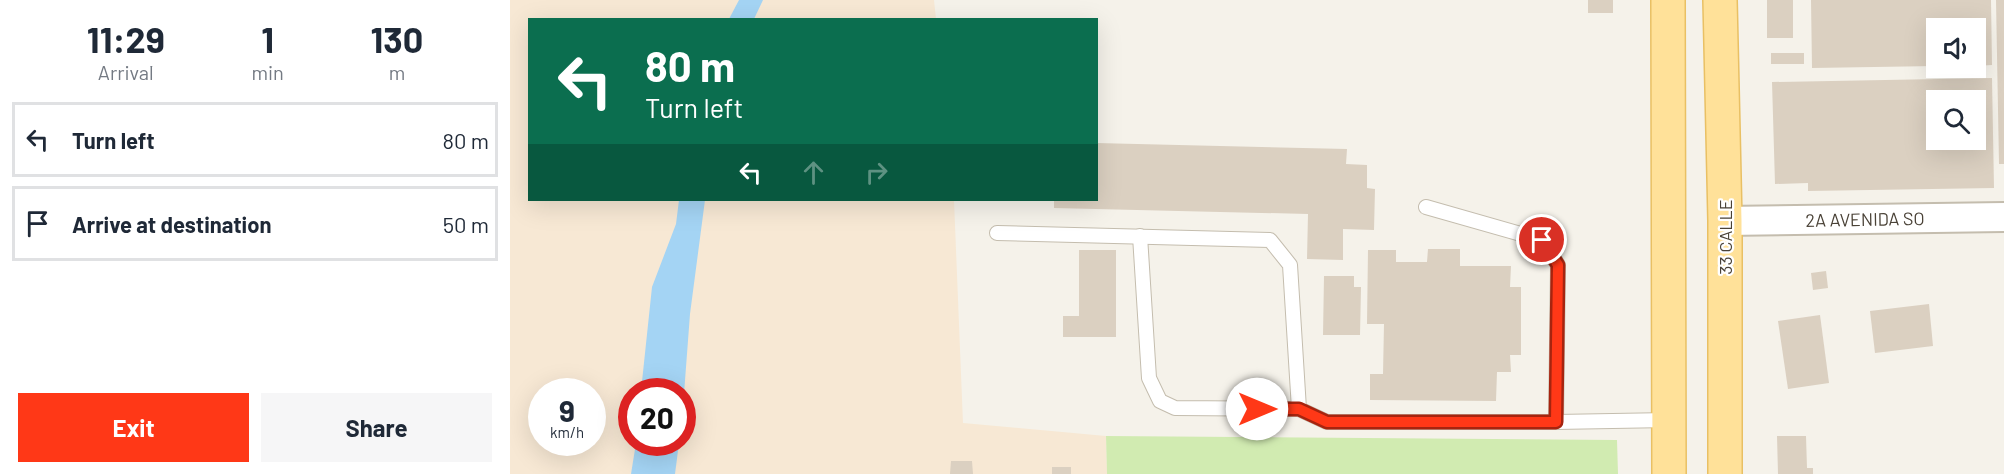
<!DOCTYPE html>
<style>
:root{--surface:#fff;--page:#f6f6f7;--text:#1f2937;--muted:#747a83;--line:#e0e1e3;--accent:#ff3817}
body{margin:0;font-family:Barlow,sans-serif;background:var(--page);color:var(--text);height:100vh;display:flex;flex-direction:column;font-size:22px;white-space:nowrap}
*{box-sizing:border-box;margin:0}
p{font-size:20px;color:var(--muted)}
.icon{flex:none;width:33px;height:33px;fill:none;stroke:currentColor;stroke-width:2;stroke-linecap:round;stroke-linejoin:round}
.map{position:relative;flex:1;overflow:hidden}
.panel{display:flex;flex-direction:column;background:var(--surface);width:510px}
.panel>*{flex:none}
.top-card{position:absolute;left:18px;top:18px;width:570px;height:183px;border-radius:0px;box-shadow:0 6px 24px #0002;background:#0b6e4f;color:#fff;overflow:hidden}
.buttons{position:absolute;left:1416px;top:18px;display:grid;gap:12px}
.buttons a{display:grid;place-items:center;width:60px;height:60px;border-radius:0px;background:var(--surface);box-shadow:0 6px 24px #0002;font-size:30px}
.speed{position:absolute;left:18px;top:378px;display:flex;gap:12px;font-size:30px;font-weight:700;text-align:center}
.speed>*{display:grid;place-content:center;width:78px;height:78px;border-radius:50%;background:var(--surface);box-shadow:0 6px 24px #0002;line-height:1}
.speed small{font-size:15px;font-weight:400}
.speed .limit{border:9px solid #d22;background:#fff;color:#111}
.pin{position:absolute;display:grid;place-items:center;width:51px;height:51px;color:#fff;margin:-26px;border:3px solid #fff;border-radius:50%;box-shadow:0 2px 6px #0007}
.me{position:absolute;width:66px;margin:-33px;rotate:90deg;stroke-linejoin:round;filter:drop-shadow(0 0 4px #0008)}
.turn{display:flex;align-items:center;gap:21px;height:126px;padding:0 18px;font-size:27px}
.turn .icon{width:78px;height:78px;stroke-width:2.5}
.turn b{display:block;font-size:42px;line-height:51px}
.lanes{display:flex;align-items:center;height:57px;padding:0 18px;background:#0003;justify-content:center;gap:30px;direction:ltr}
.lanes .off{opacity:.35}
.eta{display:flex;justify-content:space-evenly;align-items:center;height:102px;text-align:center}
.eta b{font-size:36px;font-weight:700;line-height:42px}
.action{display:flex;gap:12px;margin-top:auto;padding:12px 18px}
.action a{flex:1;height:69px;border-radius:0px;background:var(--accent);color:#fff;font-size:24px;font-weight:700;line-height:69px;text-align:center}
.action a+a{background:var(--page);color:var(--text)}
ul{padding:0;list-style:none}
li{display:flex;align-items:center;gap:18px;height:75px;margin:0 12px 9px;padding:0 6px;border:3px solid var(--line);border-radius:0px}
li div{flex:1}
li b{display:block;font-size:22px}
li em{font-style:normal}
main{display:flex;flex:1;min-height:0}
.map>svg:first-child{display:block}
.commercial{fill:#f7e8d4;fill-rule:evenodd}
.green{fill:#d1ebb1}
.water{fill:#a4d4f4}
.building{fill:#dbd0c1;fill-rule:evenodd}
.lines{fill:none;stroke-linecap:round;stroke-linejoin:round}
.lane-casing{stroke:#c4bdae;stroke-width:16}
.street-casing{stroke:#c4bdae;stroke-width:32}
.primary-casing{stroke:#e9c064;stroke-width:36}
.lane{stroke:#fff;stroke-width:14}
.street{stroke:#fff;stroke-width:28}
.primary{stroke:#ffe199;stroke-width:33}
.route-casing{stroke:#a6240f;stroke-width:15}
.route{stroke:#ff3817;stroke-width:10}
.labels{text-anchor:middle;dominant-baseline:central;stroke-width:4.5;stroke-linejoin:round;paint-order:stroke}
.street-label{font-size:18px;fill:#4a4237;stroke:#fff}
</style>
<main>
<section class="panel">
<div class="eta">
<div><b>11:29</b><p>Arrival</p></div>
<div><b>1</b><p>min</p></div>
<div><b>130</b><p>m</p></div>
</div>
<ul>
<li><svg class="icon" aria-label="left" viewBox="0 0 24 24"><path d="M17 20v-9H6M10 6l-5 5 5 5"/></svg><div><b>Turn left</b></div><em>80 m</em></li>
<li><svg class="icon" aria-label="arrive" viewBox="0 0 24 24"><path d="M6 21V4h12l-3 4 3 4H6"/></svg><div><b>Arrive at destination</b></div><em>50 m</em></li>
</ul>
<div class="action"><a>Exit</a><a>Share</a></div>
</section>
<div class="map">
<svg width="1494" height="474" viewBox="0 0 1494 474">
<rect width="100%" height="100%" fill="#f5f2ea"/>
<!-- commercial -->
<path class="commercial" d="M0,0h424l2,19 -406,1v180h424l9,223 143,13 1,38h-597zM32,392h50v50h-50zM122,392h50v50h-50z"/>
<!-- green -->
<path class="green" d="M596,436l511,4 1,34h-511z"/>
<!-- water -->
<g class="water">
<path d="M229,0h24l-9,19h-25z"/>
<path d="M169,200h26l-15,114 -7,93 -1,-15 -41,-1 11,-104 24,-63z"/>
<path d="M126,443h43l-4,31h-44z"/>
</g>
<!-- building -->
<g class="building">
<rect x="1078" y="0" width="25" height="13"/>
<rect x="1257" y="0" width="26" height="38"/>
<path d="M1301,0h180l1,65 -16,1v-38h-40v38l-124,2z"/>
<path d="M1486,0h8v164h-5z"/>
<rect x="1261" y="53" width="33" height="11"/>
<path d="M1482,78l2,110 -186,3v-8l-33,1 -3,-102zM1426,100h40v40h-40z"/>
<path d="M586,143l251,6 -1,15 21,1v23l8,1 -1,41 -31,-1v31l-36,-1 1,-45 -254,-6v-8h42z"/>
<path d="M918,249h32v17h51l-1,21h11v68h-11l1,17h-14l-1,29 -126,-1v-26h13l1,-50h-17l1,-74h28v12h31z"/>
<path d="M569,250h37v87h-53v-21h16z"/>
<path d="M1316,271l2,17 -15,2 -2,-17z"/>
<path d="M814,276h30v11h7l-1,48h-37z"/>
<path d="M1419,304l4,42 -58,7 -5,-42z"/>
<path d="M1310,315l9,68 -41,6 -10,-68z"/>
<path d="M1267,436h29l1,32h6v6h-35z"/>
<path d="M441,461h21l1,13h-23z"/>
<rect x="542" y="467" width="19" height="7"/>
</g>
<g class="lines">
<!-- lane casing -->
<g class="lane-casing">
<g id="lane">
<path d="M916,207l116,33 16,25 -2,157"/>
<path d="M487,233l273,7 20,25 9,144 28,13h229l113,-2"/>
<path d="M630,236l9,142 11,23 15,7 124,1"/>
</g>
</g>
<!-- street casing -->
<g class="street-casing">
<path id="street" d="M1215,221l279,-4"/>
</g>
<!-- primary casing -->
<g class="primary-casing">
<g id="primary">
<path d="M1158,0l1,474"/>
<path d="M1210,0l5,221v253"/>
</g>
</g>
<!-- lane -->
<use href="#lane" class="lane"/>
<!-- street -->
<use href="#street" class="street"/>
<!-- primary -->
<use href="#primary" class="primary"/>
</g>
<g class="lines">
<!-- route casing -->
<g class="route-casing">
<path id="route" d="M747,409h42l28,13h229l2,-157 -16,-25"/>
</g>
<!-- route -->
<use href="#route" class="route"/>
</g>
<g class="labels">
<!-- street labels -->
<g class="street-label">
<text transform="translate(1355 219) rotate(-1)">2A AVENIDA SO</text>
<text transform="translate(1215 237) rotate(-90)">33 CALLE</text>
</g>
</g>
</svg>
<div class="buttons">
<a><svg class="icon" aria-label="sound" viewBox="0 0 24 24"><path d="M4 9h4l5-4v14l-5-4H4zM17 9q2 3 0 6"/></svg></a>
<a><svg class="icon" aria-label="search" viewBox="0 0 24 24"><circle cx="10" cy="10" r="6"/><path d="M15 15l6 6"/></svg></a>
</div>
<div class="speed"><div>9<small>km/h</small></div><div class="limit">20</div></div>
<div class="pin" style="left:1032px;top:240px;background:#d93025"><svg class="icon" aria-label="arrive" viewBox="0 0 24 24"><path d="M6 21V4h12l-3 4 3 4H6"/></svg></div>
<svg class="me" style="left:747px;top:409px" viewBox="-20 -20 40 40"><circle r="19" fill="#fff"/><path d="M0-13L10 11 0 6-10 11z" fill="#ff3817"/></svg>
<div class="top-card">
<div class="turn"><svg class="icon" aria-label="left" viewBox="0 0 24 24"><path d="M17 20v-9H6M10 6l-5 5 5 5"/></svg><div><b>80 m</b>Turn left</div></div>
<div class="lanes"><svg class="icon" aria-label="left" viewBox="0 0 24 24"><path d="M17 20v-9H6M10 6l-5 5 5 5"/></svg><svg class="icon off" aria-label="ahead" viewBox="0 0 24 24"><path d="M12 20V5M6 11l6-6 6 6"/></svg><svg class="icon off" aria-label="right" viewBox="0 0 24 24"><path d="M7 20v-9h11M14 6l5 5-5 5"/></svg></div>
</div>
</div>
</main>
